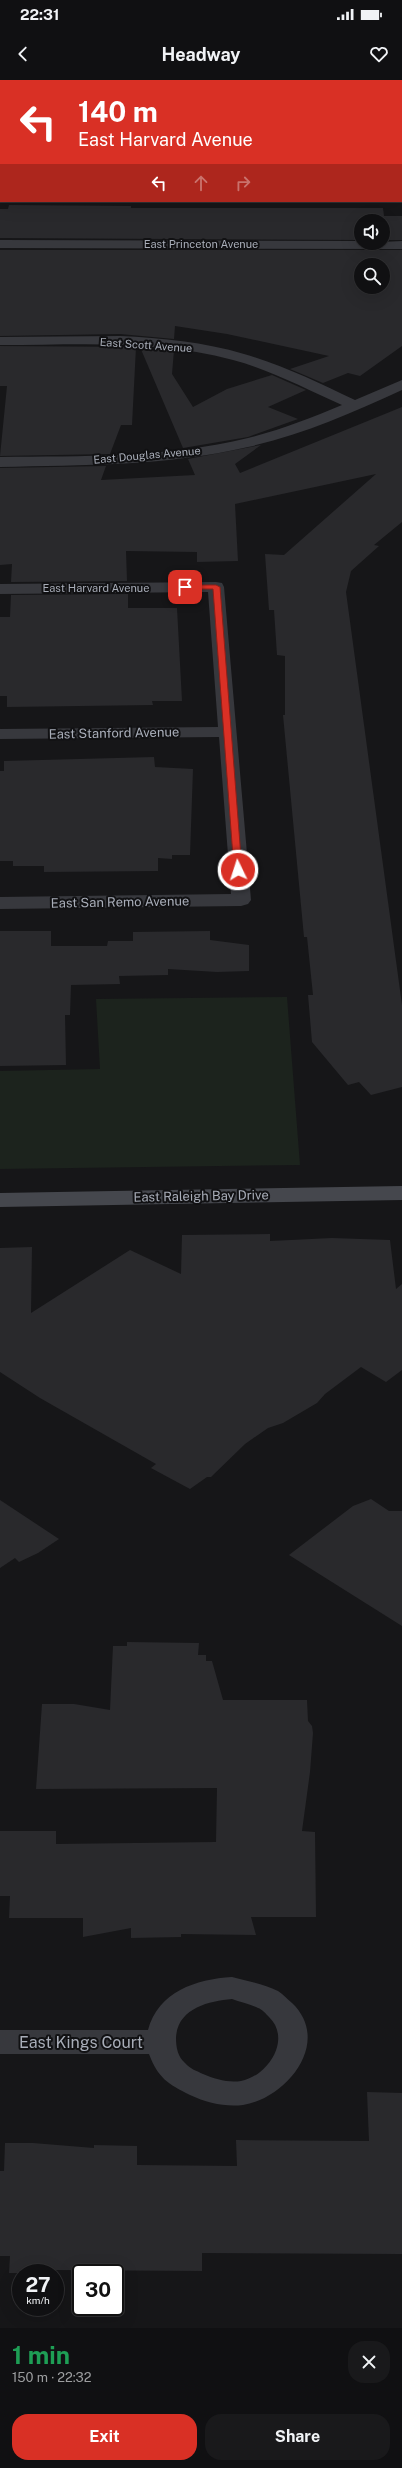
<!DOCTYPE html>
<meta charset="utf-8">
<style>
:root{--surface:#101012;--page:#19191b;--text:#f1f3f6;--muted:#9c9d9f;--line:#303032;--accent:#d93025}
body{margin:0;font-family:"Public Sans",sans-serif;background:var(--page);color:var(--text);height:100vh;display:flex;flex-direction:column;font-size:15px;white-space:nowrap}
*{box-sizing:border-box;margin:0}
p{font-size:13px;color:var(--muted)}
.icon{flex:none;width:22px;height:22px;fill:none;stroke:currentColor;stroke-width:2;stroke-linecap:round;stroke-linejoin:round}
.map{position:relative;height:2248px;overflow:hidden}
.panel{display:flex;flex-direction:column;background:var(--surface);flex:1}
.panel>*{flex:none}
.guide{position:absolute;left:0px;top:0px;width:402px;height:122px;box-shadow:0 4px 16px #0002,0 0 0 1px var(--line);background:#d93025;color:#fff;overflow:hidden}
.buttons{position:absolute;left:354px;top:134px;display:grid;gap:8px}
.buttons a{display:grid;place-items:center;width:36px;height:36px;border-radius:50%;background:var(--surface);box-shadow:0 4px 16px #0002,0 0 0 1px var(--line);font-size:20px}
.speed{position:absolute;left:12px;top:2184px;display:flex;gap:8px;font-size:20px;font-weight:700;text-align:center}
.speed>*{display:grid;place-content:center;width:52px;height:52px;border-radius:50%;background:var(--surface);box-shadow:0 4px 16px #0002,0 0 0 1px var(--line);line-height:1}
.speed small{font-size:10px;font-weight:400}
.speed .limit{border:2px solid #111;border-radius:6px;background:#fff;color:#111}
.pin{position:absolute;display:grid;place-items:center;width:34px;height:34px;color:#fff;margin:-17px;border-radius:8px;box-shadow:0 2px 6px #0006}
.me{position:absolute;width:44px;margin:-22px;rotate:356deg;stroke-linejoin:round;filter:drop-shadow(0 0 3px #0008)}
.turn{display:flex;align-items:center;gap:14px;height:84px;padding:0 12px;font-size:18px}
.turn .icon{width:52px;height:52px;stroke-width:2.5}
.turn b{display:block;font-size:28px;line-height:34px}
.lanes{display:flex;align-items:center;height:38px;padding:0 12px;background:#0003;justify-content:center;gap:20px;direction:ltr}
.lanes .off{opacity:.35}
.round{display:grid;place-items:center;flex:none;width:42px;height:42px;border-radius:16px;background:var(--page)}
.summary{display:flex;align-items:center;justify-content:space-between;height:68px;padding:0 12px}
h1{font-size:24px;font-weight:700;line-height:30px;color:#1e9e55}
.cta{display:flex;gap:8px;margin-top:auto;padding:8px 12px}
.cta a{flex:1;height:46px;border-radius:16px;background:var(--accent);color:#fff;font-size:16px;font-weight:700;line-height:46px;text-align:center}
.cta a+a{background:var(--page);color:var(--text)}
.status{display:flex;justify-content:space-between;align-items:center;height:28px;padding:0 20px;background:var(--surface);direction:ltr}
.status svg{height:11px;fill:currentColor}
header{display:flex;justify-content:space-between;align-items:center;height:52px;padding:0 12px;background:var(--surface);font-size:18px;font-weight:700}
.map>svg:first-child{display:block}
.built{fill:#222225}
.green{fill:#1c231d}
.building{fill:#29292c;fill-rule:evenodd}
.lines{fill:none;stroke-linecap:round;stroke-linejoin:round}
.street{fill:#37383d;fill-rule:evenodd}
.secondary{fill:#45474d;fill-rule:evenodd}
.route{fill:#d93025;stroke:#8d1f18}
.labels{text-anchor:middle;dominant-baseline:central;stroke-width:4;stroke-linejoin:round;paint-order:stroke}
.far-street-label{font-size:11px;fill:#a8adb8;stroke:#111113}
.street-label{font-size:13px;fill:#a8adb8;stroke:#111113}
.near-street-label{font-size:16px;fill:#a8adb8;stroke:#111113}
</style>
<div class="status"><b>22:31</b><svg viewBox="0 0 49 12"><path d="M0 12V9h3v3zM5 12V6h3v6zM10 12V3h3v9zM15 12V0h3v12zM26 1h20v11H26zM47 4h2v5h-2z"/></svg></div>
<header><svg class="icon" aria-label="back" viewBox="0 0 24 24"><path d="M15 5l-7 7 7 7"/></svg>Headway<svg class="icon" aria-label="heart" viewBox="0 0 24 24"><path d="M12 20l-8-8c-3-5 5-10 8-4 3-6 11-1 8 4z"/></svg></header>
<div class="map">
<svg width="402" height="2248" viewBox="0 0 402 2248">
<rect width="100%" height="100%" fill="#161618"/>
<!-- built -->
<path class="built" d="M0,0h61l-60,1v82z"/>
<!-- green -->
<path class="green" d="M287,917l13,168 -300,4v-98l100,-2 -4,-70z"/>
<!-- building -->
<g class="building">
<path d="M9,125l122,1v2h252l1,8h18v24h-19v-19h-22v19l-361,-2v-29h8z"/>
<path d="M0,170h402v96l-42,30 -12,-3 -25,10 -33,-14 39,-13 -102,-22 -52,-8 -1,13 -54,-5 -120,2zM361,185h22v22h-22z"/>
<path d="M0,266l136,1 -4,78h-11l-11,29 -110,2 7,-70h-7z"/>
<path d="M140,267l34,3 -2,24 21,33 34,-18 45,-14 34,15 -38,17 30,12 -50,18 -65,11z"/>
<path d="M402,327v115l-28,23 5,1 -28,25 -5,21 56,413v82l-31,8 -12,-13 -11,3 -36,-43 -4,-47h5l-6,-58h-3l-21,-222h2v-59l-8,-1 -3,-45h-5l-4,-56 19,1 92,-81 -141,30 3,57 -41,1v-10l-71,-1 1,30 -116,1 1,-18 -12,1v-97l106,-2 -5,14 94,-5 -7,-16 73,-14 -26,19 5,9z"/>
<path d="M128,514v14h49l5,93h-30l1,4 -146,2v-11h-7v-79h10l1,-22z"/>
<path d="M154,677l1,10 38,2 -3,86h-18v4l-14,-1v13l-114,1v-6h-31v-5h-13v-90h4v-10z"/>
<path d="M0,851h51v15h56l1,-5h25v-9l77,-1v9l39,5v26l-32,1 -49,-3v6l-49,1 1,8 -49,1 -1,30h-5l1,50 -66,1z"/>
<path d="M270,1154v7l62,-3 58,2 6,49 6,-5v86l-16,12 -25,-15 -36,27 -8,9 -34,20 -15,5 -23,16 -34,33h-4l-17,12 -39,-21 5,-4 -116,-66 -40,-26v-124l32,-1 -1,66 99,-63 51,24 1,-39z"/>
<path d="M371,1419l18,12h13v115l-113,-71 64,-49z"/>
<path d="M0,1420l59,39 -21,14 -19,9 -4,-4 -15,10z"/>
<path d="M127,1562l72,1 -1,12h8v6h6l11,39h84l1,21 4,5 1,7 -3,39 -8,59 13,1 1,85h-65l5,18 -75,-1v3l-50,1v-10l-48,9v-19h-74l1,-22h-10v-65h56v13l160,-2 1,-54 -181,1 6,-85h32l36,6 3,-64h14z"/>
<path d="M367,2012l35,1v161l-200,-1v18l-150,-1v3h-43l1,-17h-10v-85h4l1,-28h28l61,5v-3l43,1v19l100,1 -1,-26 133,1z"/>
</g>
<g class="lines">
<!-- street -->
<g class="street">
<rect x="174" y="0" width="12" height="1"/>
<rect x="401" y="26" width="1" height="8"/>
<path d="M0,160l361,1v2l41,-2v8l-402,-1z"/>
<path d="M120,256c42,2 84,6 124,18 39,11 75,29 111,46l47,-20v10c-50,23 -100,45 -154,57 -81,19 -165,18 -248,20v-10c82,-1 167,1 248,-19 32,-8 63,-20 94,-33 -36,-16 -71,-35 -109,-45 -76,-21 -156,-15 -233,-15v-8z"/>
<path d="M216,502l6,1 2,4 27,313 -3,4 -7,2 -241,3v-12l231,-3 -12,-157 -219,2v-10l218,-2 -10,-135 -208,2v-10z"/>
<path d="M232,1897c15,4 32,7 46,14 5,3 10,9 14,12 40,38 -4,95 -49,102 -18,2 -36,-2 -53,-10 -22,-11 -32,-17 -41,-41h-149v-24h148c10,-38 48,-51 84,-53zM232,1919c8,3 18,5 26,9 4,1 8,6 11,9 23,22 -1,59 -28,64 -13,2 -26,-2 -38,-7 -6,-3 -13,-5 -18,-11 -7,-6 -9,-15 -9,-25 1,-29 32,-37 56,-39z"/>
</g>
<!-- secondary -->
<g class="secondary">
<rect x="401" y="91" width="1" height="8"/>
<rect x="0" y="95" width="1" height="8"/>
<path d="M402,1106v14l-402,7v-14z"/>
</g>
</g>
<!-- route -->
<path class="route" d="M185,505h31l4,2 22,283 -4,2 -4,-2 -21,-281h-30z"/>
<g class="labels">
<!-- far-street labels -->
<g class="far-street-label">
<text x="201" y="164">East Princeton Avenue</text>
<text transform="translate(146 265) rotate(4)">East Scott Avenue</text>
<text transform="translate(147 375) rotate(-5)">East Douglas Avenue</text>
<text x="96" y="508">East Harvard Avenue</text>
</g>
<!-- street labels -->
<g class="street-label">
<text transform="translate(114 653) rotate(-1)">East Stanford Avenue</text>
<text transform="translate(120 822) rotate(-1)">East San Remo Avenue</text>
<text transform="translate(201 1116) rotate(-1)">East Raleigh Bay Drive</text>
</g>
<!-- near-street labels -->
<g class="near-street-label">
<text x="81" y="1962">East Kings Court</text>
</g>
</g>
</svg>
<div class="buttons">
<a><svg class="icon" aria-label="sound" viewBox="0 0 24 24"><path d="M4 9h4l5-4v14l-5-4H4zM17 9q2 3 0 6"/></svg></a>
<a><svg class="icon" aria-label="search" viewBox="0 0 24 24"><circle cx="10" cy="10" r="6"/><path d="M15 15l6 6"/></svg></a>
</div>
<div class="speed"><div>27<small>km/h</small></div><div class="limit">30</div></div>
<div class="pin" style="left:185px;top:507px;background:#d93025"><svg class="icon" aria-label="arrive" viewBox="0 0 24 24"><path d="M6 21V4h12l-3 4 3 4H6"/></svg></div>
<svg class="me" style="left:238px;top:790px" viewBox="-20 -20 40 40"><circle r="17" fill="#d93025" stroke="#fff" stroke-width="3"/><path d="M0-11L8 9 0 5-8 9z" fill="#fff"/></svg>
<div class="guide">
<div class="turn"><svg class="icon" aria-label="left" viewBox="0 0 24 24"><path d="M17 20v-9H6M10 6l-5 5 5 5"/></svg><div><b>140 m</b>East Harvard Avenue</div></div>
<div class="lanes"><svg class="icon" aria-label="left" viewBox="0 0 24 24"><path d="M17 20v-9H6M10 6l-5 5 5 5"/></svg><svg class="icon off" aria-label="ahead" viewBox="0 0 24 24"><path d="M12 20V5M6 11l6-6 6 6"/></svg><svg class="icon off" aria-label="right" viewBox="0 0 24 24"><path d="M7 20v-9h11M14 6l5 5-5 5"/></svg></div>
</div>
</div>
<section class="panel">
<div class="summary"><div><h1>1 min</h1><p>150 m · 22:32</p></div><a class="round"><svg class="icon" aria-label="close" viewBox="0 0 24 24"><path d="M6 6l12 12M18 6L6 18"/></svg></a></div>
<div class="cta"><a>Exit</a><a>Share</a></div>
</section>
